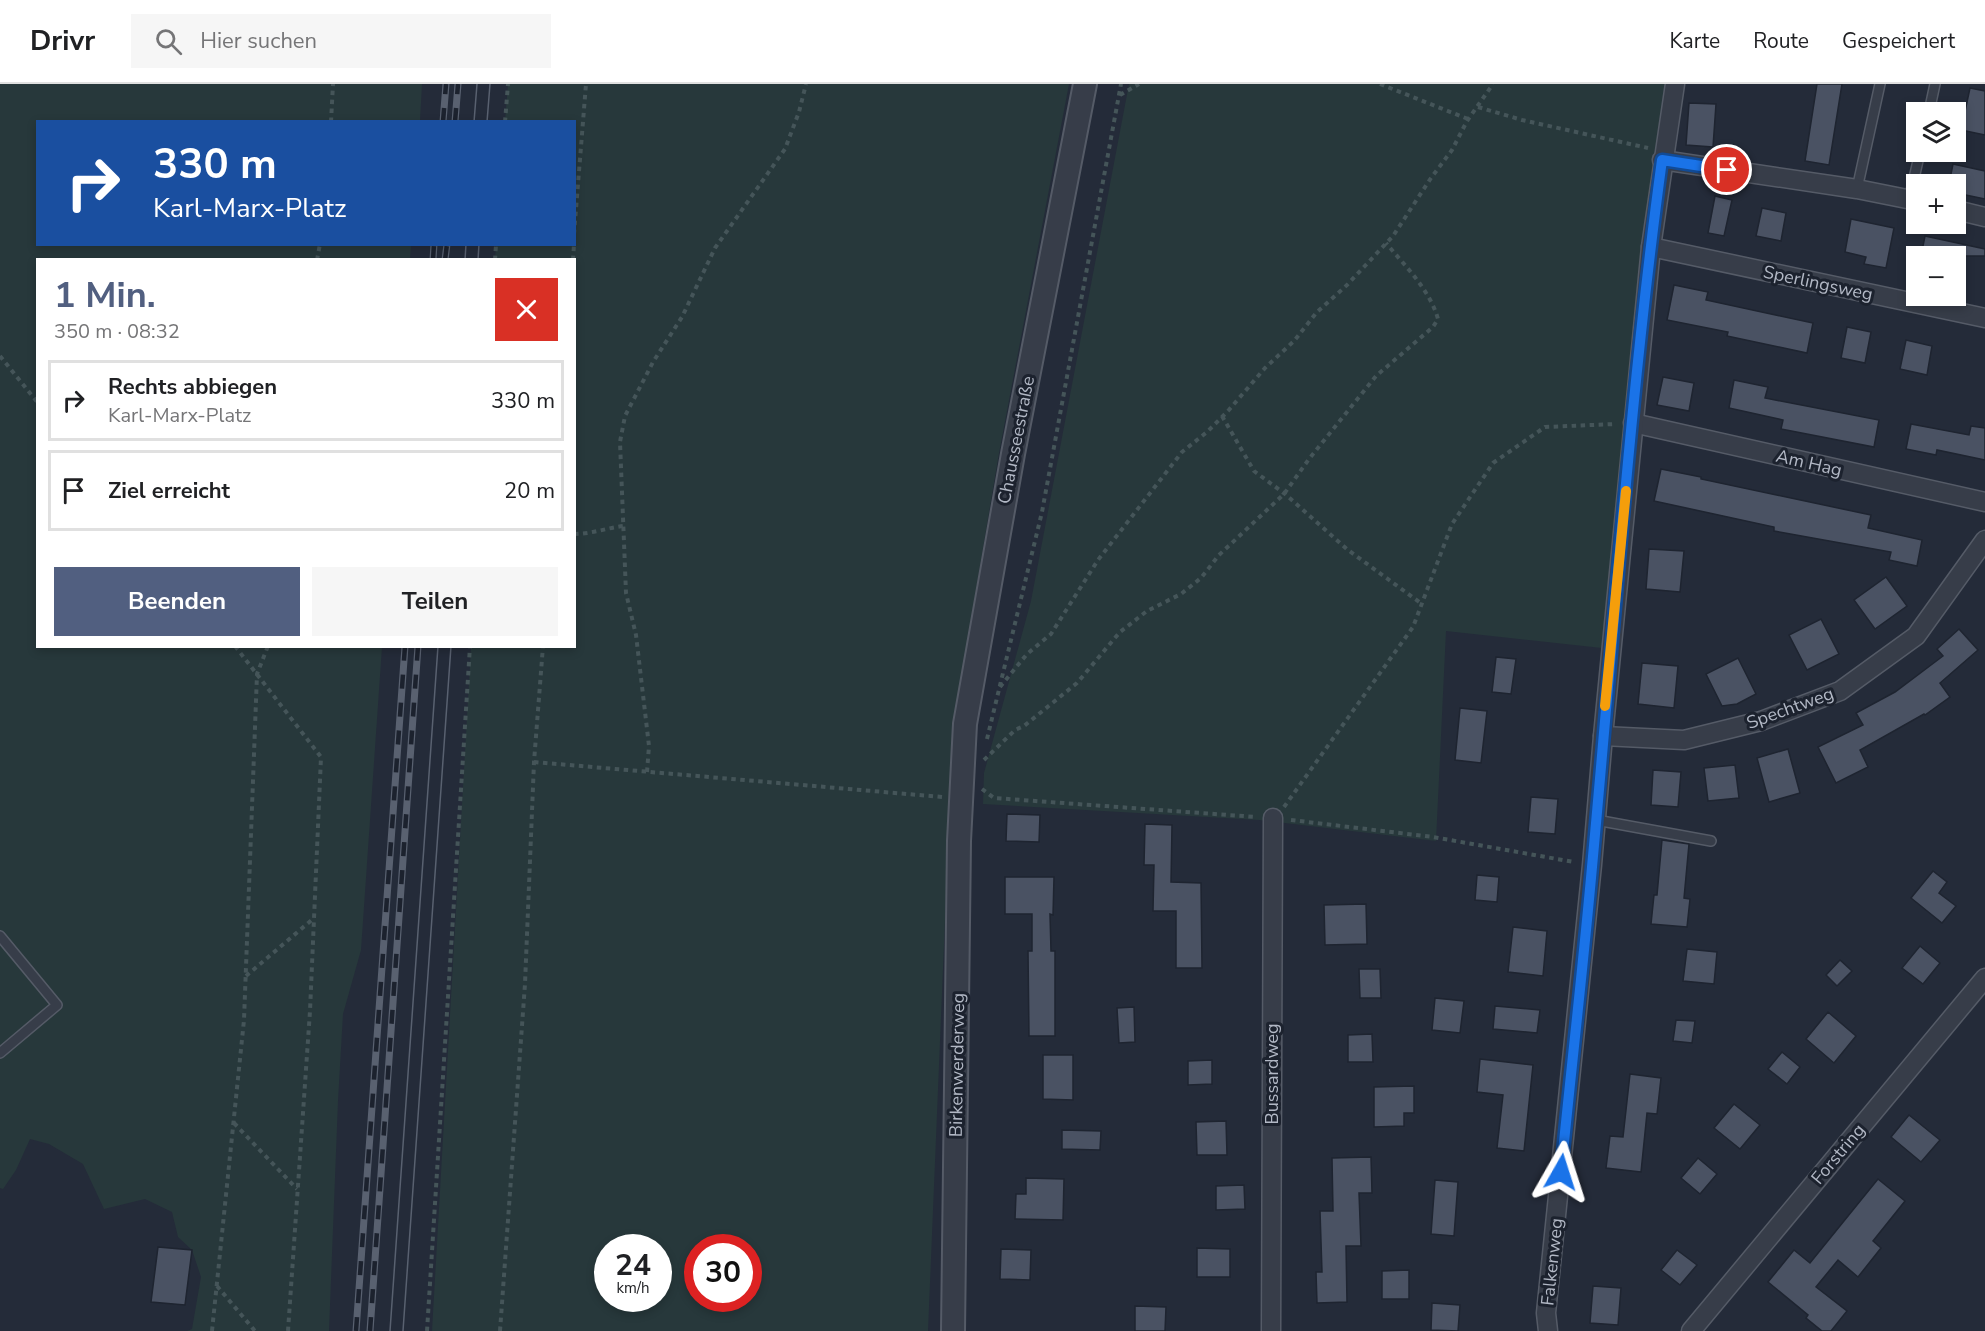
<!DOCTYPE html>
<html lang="de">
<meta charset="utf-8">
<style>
:root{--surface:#fff;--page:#f6f6f6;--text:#202124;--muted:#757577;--line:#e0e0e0;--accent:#515f80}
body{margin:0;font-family:"Nunito Sans",sans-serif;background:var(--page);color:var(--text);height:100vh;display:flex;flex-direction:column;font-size:22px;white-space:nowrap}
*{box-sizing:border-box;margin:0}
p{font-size:20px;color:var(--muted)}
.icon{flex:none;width:33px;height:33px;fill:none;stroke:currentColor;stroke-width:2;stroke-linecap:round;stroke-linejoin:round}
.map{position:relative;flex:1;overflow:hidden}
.panel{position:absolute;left:36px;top:174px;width:540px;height:390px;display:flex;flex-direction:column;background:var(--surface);border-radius:0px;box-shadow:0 3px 9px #0003}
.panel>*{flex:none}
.top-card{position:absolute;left:36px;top:36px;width:540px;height:126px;border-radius:0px;box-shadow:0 3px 9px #0003;background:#1a4fa0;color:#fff;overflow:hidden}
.tools{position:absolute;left:1906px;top:18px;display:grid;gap:12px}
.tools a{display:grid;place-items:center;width:60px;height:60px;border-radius:0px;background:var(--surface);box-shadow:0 3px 9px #0003;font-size:30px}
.speed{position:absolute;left:594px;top:1150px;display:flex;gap:12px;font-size:30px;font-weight:700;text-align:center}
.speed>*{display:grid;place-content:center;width:78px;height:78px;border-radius:50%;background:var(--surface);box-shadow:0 3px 9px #0003;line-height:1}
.speed small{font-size:15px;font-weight:400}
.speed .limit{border:9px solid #d22;background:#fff;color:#111}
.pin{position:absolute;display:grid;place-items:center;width:51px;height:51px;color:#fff;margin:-26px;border:3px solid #fff;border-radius:50%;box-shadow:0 2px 6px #0007}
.me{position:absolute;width:66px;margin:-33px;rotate:6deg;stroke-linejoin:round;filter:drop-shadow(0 0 4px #0008)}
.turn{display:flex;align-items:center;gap:21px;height:126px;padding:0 18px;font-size:27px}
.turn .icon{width:78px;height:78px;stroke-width:2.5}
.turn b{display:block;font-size:42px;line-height:51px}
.round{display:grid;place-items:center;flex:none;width:63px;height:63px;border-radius:0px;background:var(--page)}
.head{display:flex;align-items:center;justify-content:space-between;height:102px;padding:0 18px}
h1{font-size:36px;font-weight:700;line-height:45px;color:var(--accent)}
.primary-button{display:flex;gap:12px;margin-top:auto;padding:12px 18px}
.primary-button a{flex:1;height:69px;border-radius:0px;background:var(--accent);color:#fff;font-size:24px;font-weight:700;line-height:69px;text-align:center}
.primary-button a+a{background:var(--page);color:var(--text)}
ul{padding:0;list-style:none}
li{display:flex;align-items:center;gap:18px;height:81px;margin:0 12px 9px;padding:0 6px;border:3px solid var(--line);border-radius:0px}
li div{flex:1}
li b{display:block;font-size:22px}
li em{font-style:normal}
header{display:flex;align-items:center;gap:36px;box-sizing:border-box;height:84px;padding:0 30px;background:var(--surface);border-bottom:2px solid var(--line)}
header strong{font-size:28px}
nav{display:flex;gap:33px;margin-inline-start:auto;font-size:21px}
.search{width:420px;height:54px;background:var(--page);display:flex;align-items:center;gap:15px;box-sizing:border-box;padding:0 21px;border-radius:0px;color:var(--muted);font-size:22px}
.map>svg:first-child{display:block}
.green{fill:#27383b;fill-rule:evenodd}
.building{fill:#4a5263;stroke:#1e2430;stroke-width:1.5}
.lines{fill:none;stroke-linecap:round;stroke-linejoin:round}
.service-casing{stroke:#555b67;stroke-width:12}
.minor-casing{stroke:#555b67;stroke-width:21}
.tertiary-casing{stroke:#555b67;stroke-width:26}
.path{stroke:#455559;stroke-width:4;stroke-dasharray:4.5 4.5;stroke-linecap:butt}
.service{stroke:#373d49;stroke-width:9}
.minor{stroke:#373d49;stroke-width:18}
.tertiary{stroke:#373d49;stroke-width:22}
.tram{stroke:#596170;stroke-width:1.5}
.rail-casing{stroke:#596170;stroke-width:7}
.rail{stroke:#1c222e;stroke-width:4.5;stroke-dasharray:14;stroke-linecap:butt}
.route-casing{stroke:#114b97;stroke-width:15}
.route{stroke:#1a73e8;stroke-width:10}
.slow{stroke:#f59e0b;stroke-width:10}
.labels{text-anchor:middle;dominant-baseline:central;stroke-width:6;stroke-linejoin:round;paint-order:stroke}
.street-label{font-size:18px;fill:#b2b8c5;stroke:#1c222e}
</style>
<header>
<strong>Drivr</strong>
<div class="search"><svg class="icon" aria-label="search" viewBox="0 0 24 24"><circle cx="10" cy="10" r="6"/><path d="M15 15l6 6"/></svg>Hier suchen</div>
<nav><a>Karte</a><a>Route</a><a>Gespeichert</a></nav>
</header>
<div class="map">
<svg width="1985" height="1247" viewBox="0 0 1985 1247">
<rect width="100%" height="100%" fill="#242b39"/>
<!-- green -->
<g class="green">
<path d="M0,0h422l-2,37 -382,1v122l373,1 -1,15h-372v386l344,1 -21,303 -18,64 -5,87 -9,230h-142l5,-2 9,-52 -9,-27 -14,-13 -6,-25 -27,-13 -41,10 -21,-45 -34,-20 -19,-5 -14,31 -13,19 -3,-1z"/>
<path d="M508,0h561l-70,369 -46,274 -25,604h-496l39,-684 103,-1v-386l-79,-1 1,-14 78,-1v-122l-69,-1zM608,1164h50v51h-50zM698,1164h50v51h-50z"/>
<path d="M1129,0h546l-64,565 -165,-18 -10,210 -177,-21 -276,-16 1,-31 47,-172z"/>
</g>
<!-- building -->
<g class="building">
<path d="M1817,0h25l-13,81 -24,-4z"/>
<path d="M1970,4l15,3v44l-24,-5z"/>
<path d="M1689,19l27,1 -3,43 -27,-2z"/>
<path d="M1953,80l32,7v28l-29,-6v-9h-7z"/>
<path d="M1715,112l17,4 -8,36 -16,-3z"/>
<path d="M1762,124l24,5 -5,28 -25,-5z"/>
<path d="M1851,135l43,9 -8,40 -22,-4 2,-7 -21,-5z"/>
<path d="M1925,152l60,13v7h-64z"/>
<path d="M1674,201l34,7 -2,8 107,23 -6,30 -80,-17 1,-4 -61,-12z"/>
<path d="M1847,243l24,5 -6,31 -24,-5z"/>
<path d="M1906,256l26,6 -5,29 -27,-6z"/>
<path d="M1663,293l31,6 -5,28 -32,-6z"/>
<path d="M1734,296l34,7 -3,11 114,22 -5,27 -93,-18 2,-9 -54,-12z"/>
<path d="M1911,340l58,11 2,-9 14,2v32l-48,-10 -1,5 -30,-6z"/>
<path d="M1661,385l40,8v2l170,36 -3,13 54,12 -5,26 -28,-6 2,-8 -117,-21v-4l-120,-26z"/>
<path d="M1649,465l35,2 -4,41 -34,-3z"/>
<path d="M1886,493l21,29 -32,23 -21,-29z"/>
<path d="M1821,535l18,35 -32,16 -18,-35z"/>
<path d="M1959,545l19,21 -38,33 10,14 -25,18 -1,-1 -64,36 8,17 -32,16 -18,-36 45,-22 -7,-12 39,-21 48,-36 -6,-7z"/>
<path d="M1496,573l20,2 -5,35 -19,-2z"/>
<path d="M1738,574l18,36 -19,10 -15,2 -16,-32z"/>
<path d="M1642,579l36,3 -4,42 -36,-4z"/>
<path d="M1460,624l27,3 -6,52 -26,-3z"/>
<path d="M1788,665l12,44 -31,9 -12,-44z"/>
<path d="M1735,681l4,33 -31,3 -4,-33z"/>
<path d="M1653,686l28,2 -3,35 -27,-2z"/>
<path d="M1531,713l27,2 -3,35 -27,-2z"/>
<path d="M1007,730l33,1 -1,27 -33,-1z"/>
<path d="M1145,740l27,1 -1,57 30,1 1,85h-26v-57h-23l1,-46h-10z"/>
<path d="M1662,756l27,4 -5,54 6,1 -3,28 -36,-3 3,-29h3z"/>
<path d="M1933,787l14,11 -8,11 17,13 -14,17 -31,-25z"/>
<path d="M1477,791l22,2 -2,25 -22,-2z"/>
<path d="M1005,793h49l-1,38 -3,-1 1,37h4v85h-26l-1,-85h4v-37h-27z"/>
<path d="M1366,820l1,40 -42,1 -1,-40z"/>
<path d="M1513,843l34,4 -4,45 -35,-4z"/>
<path d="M1920,862l20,17 -17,21 -21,-16z"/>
<path d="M1687,865l30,3 -3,32 -31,-3z"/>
<path d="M1840,876l12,11 -15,15 -11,-11z"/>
<path d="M1359,885h21l1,29h-21z"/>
<path d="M1435,914l29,3 -4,32 -28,-3z"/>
<path d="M1495,922l45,4 -3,23 -44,-4z"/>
<path d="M1134,923l1,35 -16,1 -2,-35z"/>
<path d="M1828,928l28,24 -22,27 -28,-24z"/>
<path d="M1676,936l19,1 -3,22 -19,-2z"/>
<path d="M1372,950l1,28h-25v-27z"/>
<path d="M1782,968l18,15 -13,17 -19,-15z"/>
<path d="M1043,971h30v45l-30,-1z"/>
<path d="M1480,975l53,6 -9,86 -27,-3 6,-53 -26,-3z"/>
<path d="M1212,976v24l-24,1v-24z"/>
<path d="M1630,990l31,4 -4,36 -10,-1 -6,59 -35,-4 4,-32 13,1z"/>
<path d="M1414,1002v27h-10v13l-30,1v-40z"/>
<path d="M1734,1020l26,21 -20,24 -26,-21z"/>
<path d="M1909,1031l31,25 -19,22 -30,-25z"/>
<path d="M1226,1037l1,34h-30l-1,-33z"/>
<path d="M1062,1046l39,1 -1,19 -38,-1z"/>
<path d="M1371,1073l1,36h-13l2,53h-15l1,56 -30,1 -1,-31h6l-2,-61h13l-1,-53z"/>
<path d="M1698,1074l19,16 -17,20 -19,-16z"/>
<path d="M1026,1094l38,1 -1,41 -48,-1 1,-25h10z"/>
<path d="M1878,1095l27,22 -32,40 8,7 -23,29 -20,-17 -22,27 31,24 -16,20h-9l-16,-13 2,-3 -40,-33 26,-32 16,13z"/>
<path d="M1435,1096l23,2 -4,54 -23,-2z"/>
<path d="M1244,1101l1,24 -29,1v-24z"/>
<path d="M158,1163l34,3 -7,55 -34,-3z"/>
<path d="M1197,1164l33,1v28h-33z"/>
<path d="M1001,1165l30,1 -1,30 -30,-1z"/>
<path d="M1677,1166l20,15 -17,20 -19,-15z"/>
<path d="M1409,1186v29h-27v-28z"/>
<path d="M1593,1202l28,2 -3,37 -28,-2z"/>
<path d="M1432,1219l28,2 -2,26 -27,-1z"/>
<path d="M1135,1222l31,1 -1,24h-30z"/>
</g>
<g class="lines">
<!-- service casing -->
<g class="service-casing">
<g id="service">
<path d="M1929,28l6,-28"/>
<path d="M1857,105l23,-105"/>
<path d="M1909,116l11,-48"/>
<path d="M1596,736l115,21"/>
<path d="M0,852l57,69 -57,48"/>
</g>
</g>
<!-- minor casing -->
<g class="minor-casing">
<g id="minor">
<path d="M1662,76l195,29 60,12"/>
<path d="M1956,126l29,7"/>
<path d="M1651,163l334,71"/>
<path d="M1633,339l352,79"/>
<path d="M1603,652l81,4 77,-19 79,-30 76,-55 69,-96"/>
<path d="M1271,1247l2,-513"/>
<path d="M1548,1247l-2,-18 46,-448 11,-129 48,-489 24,-163"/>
<path d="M1691,1247l294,-353"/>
</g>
</g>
<!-- tertiary casing -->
<g class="tertiary-casing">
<path id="tertiary" d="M953,1247l6,-490 6,-117 48,-270 72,-370"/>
</g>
<!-- path -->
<g class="path">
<path d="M1380,0l88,35"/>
<path d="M1120,11l19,-11"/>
<path d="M1478,23l44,13 126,28"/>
<path d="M331,38l2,-38"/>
<path d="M505,38l3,-38"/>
<path d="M574,150l12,-150"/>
<path d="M317,176l3,-16"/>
<path d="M495,176l1,-16"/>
<path d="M573,176l1,-16"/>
<path d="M0,272l38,47"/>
<path d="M1222,332l32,55 31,23 63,56 74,54"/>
<path d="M574,450c17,0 33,-6 49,-8"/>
<path d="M235,562l86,111 -11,254 -22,320"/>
<path d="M1000,603l27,-33 24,-20 47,-74 84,-108 25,-20 21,-21 37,-43 29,-27 23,-29 30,-27 46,-49 38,-58 21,-28 15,-29 26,-37"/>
<path d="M987,655l55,-227 79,-428"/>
<path d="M984,676l31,-30 9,-4 53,-43 43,-51 27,-21 34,-17 20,-16 18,-23 65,-61 25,-35 67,-83 57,-49 5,-8c-8,-29 -33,-53 -52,-76"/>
<path d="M534,678l408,35"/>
<path d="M647,688l2,-26 -13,-111 -10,-42 -6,-151 5,-26 28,-54 29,-45 33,-69 70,-99 14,-37 7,-28"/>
<path d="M982,705l12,9 262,19"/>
<path d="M1284,723l129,-180 39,-103 41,-61 52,-36 71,-3"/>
<path d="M1291,736l142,17 141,25"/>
<path d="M246,892l68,-58"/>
<path d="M234,1039l63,66"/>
<path d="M217,1202l38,45"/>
<path d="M212,1247l32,-311 13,-346 11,-28"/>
<path d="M427,1247l43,-685"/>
<path d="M500,1247l25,-347 9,-222 9,-116"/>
</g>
<!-- service -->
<use href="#service" class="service"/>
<!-- minor -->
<use href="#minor" class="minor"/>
<!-- tertiary -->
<use href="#tertiary" class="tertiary"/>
<!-- tram -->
<g class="tram">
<path d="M474,38l3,-38"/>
<path d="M487,38l3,-38"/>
<path d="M465,176l1,-16"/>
<path d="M478,176l1,-16"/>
<path d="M390,1247l48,-685"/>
<path d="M403,1247l48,-685"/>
</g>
<!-- rail casing -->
<g class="rail-casing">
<g id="rail">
<path d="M443,38l3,-38"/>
<path d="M455,38l3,-38"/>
<path d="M433,176l1,-16"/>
<path d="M445,176l2,-16"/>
<path d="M356,1247l49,-685"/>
<path d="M370,1247l48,-685"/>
</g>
</g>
<!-- rail -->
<use href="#rail" class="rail"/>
</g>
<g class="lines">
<!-- route casing -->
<g class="route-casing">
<path id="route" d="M1561,1088c10,-102 22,-204 31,-305 22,-236 38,-473 70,-707l65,10"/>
</g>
<!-- route -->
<use href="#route" class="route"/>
<!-- slow -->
<path class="slow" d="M1605,622l21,-215"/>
</g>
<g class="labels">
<!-- street labels -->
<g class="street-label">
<text transform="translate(1818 199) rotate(12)">Sperlingsweg</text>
<text transform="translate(1016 356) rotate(-79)">Chausseestraße</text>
<text transform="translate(1809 379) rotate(13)">Am Hag</text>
<text transform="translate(1790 624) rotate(-20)">Spechtweg</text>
<text transform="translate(957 981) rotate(-89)">Birkenwerderweg</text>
<text transform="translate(1272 990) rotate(-90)">Bussardweg</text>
<text transform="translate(1838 1070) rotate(-50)">Forstring</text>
<text transform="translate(1552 1178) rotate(-84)">Falkenweg</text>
</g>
</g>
</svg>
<div class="tools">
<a><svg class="icon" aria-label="layers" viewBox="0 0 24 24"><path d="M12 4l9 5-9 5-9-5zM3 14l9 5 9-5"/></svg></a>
<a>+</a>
<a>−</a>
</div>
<div class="speed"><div>24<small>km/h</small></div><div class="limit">30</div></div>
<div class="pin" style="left:1727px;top:86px;background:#d93025"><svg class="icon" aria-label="arrive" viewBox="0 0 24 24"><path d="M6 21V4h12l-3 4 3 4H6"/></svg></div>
<svg class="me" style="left:1561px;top:1088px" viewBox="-20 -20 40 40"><path d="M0-17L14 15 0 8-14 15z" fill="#1a73e8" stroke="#fff" stroke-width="4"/></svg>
<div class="top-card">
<div class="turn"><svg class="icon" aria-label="right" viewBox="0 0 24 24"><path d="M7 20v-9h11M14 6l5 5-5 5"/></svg><div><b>330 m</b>Karl-Marx-Platz</div></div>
</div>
<section class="panel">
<div class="head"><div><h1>1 Min.</h1><p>350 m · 08:32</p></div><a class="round" style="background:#d93025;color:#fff"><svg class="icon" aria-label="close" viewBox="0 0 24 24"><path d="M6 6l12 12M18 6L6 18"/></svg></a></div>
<ul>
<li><svg class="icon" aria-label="right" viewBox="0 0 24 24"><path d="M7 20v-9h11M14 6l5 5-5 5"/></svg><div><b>Rechts abbiegen</b><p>Karl-Marx-Platz</p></div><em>330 m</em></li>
<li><svg class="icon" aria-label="arrive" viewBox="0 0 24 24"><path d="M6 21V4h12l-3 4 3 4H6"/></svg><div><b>Ziel erreicht</b></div><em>20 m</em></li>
</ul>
<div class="primary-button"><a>Beenden</a><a>Teilen</a></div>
</section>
</div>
